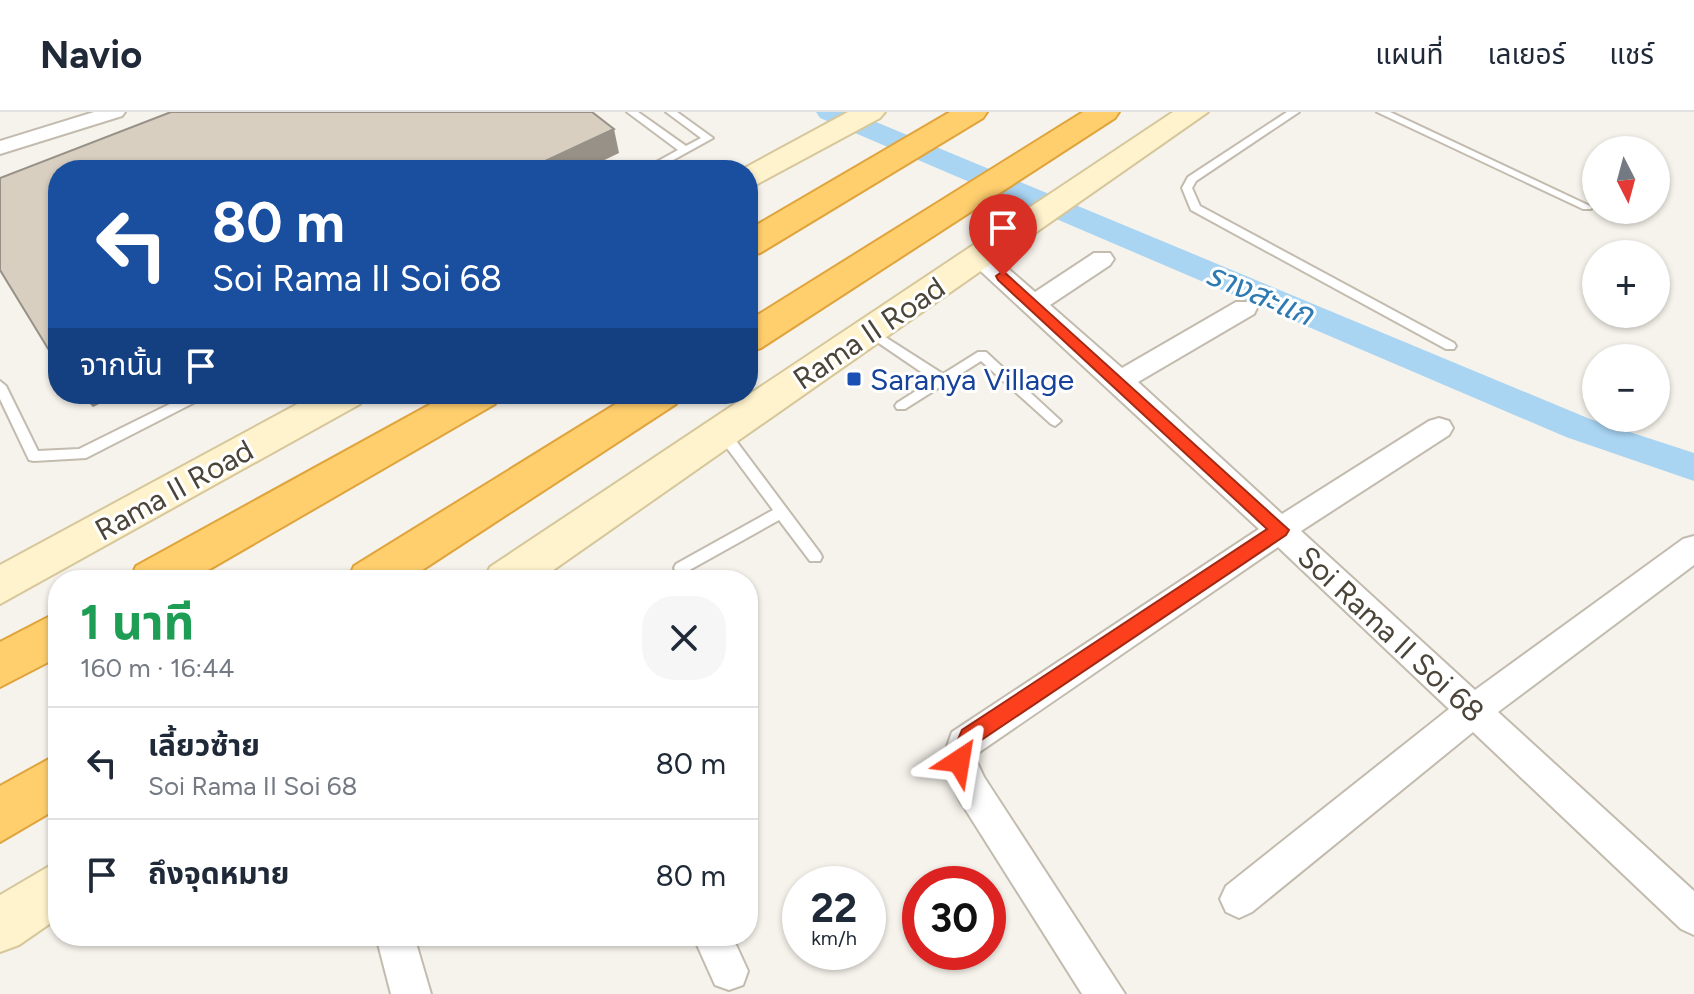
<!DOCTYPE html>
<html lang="th">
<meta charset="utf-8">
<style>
:root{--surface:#fff;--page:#f6f6f7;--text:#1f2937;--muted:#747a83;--line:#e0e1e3}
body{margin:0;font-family:Figtree,"Noto Sans Thai",sans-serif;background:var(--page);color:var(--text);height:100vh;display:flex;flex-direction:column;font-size:30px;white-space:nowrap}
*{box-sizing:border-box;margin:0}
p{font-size:26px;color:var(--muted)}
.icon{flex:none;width:44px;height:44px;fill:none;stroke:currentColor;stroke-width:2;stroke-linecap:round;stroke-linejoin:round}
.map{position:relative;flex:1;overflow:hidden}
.side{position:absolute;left:48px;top:458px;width:710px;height:376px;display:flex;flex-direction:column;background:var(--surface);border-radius:32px;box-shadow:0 2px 6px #0004}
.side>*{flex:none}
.guide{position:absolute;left:48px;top:48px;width:710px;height:244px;border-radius:32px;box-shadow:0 2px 6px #0004;background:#1a4fa0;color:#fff;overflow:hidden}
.needle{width:52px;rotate:174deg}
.tools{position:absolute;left:1582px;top:24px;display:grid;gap:16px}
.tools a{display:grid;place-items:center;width:88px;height:88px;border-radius:50%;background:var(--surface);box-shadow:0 2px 6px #0004;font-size:40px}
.speed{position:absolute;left:782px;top:754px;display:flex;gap:16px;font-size:40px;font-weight:700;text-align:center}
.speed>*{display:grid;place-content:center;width:104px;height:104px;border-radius:50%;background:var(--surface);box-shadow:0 2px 6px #0004;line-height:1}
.speed small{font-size:20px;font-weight:400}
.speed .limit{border:12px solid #d22;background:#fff;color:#111}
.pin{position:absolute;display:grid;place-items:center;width:68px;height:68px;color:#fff;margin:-82px -34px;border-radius:50% 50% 50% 0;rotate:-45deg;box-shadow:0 0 8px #0007}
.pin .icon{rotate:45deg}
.me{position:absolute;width:88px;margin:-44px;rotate:33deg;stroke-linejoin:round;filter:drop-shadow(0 0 6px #0008)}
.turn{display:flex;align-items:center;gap:28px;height:168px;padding:0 32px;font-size:36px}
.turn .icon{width:104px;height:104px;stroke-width:2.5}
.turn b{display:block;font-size:56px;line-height:68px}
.then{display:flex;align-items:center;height:76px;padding:0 32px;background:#0003;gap:16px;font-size:30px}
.round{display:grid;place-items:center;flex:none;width:84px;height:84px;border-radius:32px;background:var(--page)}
.head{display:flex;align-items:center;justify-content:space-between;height:136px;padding:0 32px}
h1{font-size:48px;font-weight:700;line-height:60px;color:#1e9e55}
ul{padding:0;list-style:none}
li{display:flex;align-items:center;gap:24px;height:112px;padding:0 32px;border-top:2px solid var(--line)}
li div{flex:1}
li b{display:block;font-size:30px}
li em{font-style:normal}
header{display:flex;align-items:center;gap:48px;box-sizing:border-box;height:112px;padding:0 40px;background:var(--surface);border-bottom:2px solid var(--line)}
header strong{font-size:38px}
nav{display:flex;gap:44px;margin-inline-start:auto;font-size:28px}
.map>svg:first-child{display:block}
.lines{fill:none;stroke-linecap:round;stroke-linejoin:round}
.canal{fill:#a9d4f2;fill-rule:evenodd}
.lane-casing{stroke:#c2bbae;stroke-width:4}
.street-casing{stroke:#c2bbae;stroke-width:4}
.secondary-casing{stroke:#d6c79b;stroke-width:4}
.highway-casing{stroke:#e0a43c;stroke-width:4}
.lane{fill:#fff;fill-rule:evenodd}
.street{fill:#fff;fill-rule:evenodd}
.secondary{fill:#fff3cd;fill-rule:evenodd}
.highway{fill:#ffcf6e;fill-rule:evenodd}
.shaded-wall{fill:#979187}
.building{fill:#d8cfc1;stroke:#979187;stroke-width:2}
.route{fill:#fc3f1d;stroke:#a42913;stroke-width:2}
.transit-dot{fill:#1a4fb4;stroke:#fff;stroke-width:3}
.labels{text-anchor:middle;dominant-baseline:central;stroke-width:6;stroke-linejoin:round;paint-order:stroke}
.street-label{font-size:30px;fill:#4b4439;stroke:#fff}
.transit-label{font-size:30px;fill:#164399;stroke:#fff;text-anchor:start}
.water-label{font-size:32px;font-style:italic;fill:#2e7ab2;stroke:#fff}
</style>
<header>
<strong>Navio</strong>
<nav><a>แผนที่</a><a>เลเยอร์</a><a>แชร์</a></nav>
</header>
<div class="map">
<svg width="1694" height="882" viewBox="0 0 1694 882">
<rect width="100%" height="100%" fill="#f6f3ec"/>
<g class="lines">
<!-- canal -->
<path class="canal" d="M816,0h36l738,307 104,34v28l-128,-44 -746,-319z"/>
<!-- lane casing -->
<g class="lane-casing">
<g id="lane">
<path d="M627,0h11l48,34 15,-8 -35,-26h11l36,26 -58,32h-13l36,-20z"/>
<path d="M1287,0h12l-103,69 -4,7 8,18 254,137 2,3 -2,3h-8l-255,-139 -9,-22 6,-11z"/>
<path d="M1377,0h13l202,95 -1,2h-8z"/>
<path d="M871,216l72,46 35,-22h8l75,69 -6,5 -4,-2 -70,-63 -76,48h-8l-2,-3 2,-3 36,-23 -66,-45v-6z"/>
<path d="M0,269l6,5 32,65 41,-2 111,-55h17l-2,3 -119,61 -52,3 -5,-1 -29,-61z"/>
<path d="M723,316l5,2 92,123 2,4 -2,4h-10l-31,-41 -93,52 -5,2 -5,-2 -2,-4 2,-4 97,-54 -55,-74 -1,-3 1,-3z"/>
</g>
</g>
<!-- street casing -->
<g class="street-casing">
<g id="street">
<path d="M94,0h31l-3,4 -122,38v-13z"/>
<path d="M980,137l8,2 47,41 59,-39h16l4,6 -4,6 -60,40 72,63 114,-66h18l3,6 -3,6 -116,68 144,132 147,-93 10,-3 10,3 4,7 -4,7 -148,96 174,159 208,-151 11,-3v29l-196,147 196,179v44l-13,-6 -208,-197 -221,180 -13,6 -13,-6 -6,-13 6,-13 223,-177 -171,-162 -300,206 -2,7 8,17 141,217h-43l-122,-193 -18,-40 10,-29 307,-203 -287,-266 -4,-6 4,-6z"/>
<path d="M376,824h38l17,58h-40z"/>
<path d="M693,824h39l16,35 -5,14 -14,5 -14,-5z"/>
</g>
</g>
<!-- secondary casing -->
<g class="secondary-casing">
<g id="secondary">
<path d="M848,0h37l-5,6 -132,71v-19h-7z"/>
<path d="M1173,0h35l-669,468h-55l6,-13z"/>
<path d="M316,282h50l-6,10 -360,200v-39z"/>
<path d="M58,749v57l-39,27 -19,7v-57z"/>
</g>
</g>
<!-- highway casing -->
<g class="highway-casing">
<g id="highway">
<path d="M950,0h37l-4,6 -223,135 -12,3v-26z"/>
<path d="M1083,0h36l-4,6 -354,230 -13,4v-31z"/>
<path d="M449,282h52l-6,10 -304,176h-61l6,-14z"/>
<path d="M632,282h50l-6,10 -269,176h-59l6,-14z"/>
<path d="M58,500v45l-58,30v-45z"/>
<path d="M58,642v54l-58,34v-56z"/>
</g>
</g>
<!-- lane -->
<use href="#lane" class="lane"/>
<!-- street -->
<use href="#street" class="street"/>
<!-- secondary -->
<use href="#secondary" class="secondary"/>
<!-- highway -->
<use href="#highway" class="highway"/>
</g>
<!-- shaded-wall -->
<g class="shaded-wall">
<path d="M614,17l5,24 -35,17h-58z"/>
<path d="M80,282h40l-27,13z"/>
</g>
<!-- building -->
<path class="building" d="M171,0h421l22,17 -88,41h-468v195l-58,-95v-92z"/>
<!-- route -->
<path class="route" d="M1003,159l286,259 -3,5 -309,208 -10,25 -8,3 -7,-3 -3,-7 13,-31 305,-201 -269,-249 -2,-4z"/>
<!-- markers -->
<rect class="transit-dot" x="846" y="259" width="16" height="16" rx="4"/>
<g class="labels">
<!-- street labels -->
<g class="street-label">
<text transform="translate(869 221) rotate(-34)">Rama II Road</text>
<text transform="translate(174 378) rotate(-29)">Rama II Road</text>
<text transform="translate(1391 522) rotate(43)">Soi Rama II Soi 68</text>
</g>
<!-- transit labels -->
<g class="transit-label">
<text x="870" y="267">Saranya Village</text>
</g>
<!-- water labels -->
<g class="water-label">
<text transform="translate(1260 182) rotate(23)">รางสะแก</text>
</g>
</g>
</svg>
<div class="tools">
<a><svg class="needle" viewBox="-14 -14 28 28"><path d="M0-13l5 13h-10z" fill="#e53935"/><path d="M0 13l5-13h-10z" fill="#747a83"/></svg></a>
<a>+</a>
<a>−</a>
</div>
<div class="speed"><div>22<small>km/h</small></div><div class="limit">30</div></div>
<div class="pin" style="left:1003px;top:164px;background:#d93025"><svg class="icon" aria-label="arrive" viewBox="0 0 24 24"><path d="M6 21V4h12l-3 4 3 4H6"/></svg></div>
<svg class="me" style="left:959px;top:649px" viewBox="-20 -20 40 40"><path d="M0-17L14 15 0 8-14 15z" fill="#fc3f1d" stroke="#fff" stroke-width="4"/></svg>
<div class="guide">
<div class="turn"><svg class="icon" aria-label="left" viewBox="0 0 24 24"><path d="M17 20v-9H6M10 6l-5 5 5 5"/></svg><div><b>80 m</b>Soi Rama II Soi 68</div></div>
<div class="then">จากนั้น<svg class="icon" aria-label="arrive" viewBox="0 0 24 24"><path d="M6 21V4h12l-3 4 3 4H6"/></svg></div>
</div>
<section class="side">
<div class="head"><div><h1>1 นาที</h1><p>160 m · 16:44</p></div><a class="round"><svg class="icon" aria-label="close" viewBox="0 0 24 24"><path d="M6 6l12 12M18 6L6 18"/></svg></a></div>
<ul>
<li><svg class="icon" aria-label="left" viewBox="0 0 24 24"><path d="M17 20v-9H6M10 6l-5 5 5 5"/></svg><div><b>เลี้ยวซ้าย</b><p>Soi Rama II Soi 68</p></div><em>80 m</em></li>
<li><svg class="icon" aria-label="arrive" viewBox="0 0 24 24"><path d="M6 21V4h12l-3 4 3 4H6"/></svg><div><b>ถึงจุดหมาย</b></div><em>80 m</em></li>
</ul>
</section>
</div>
